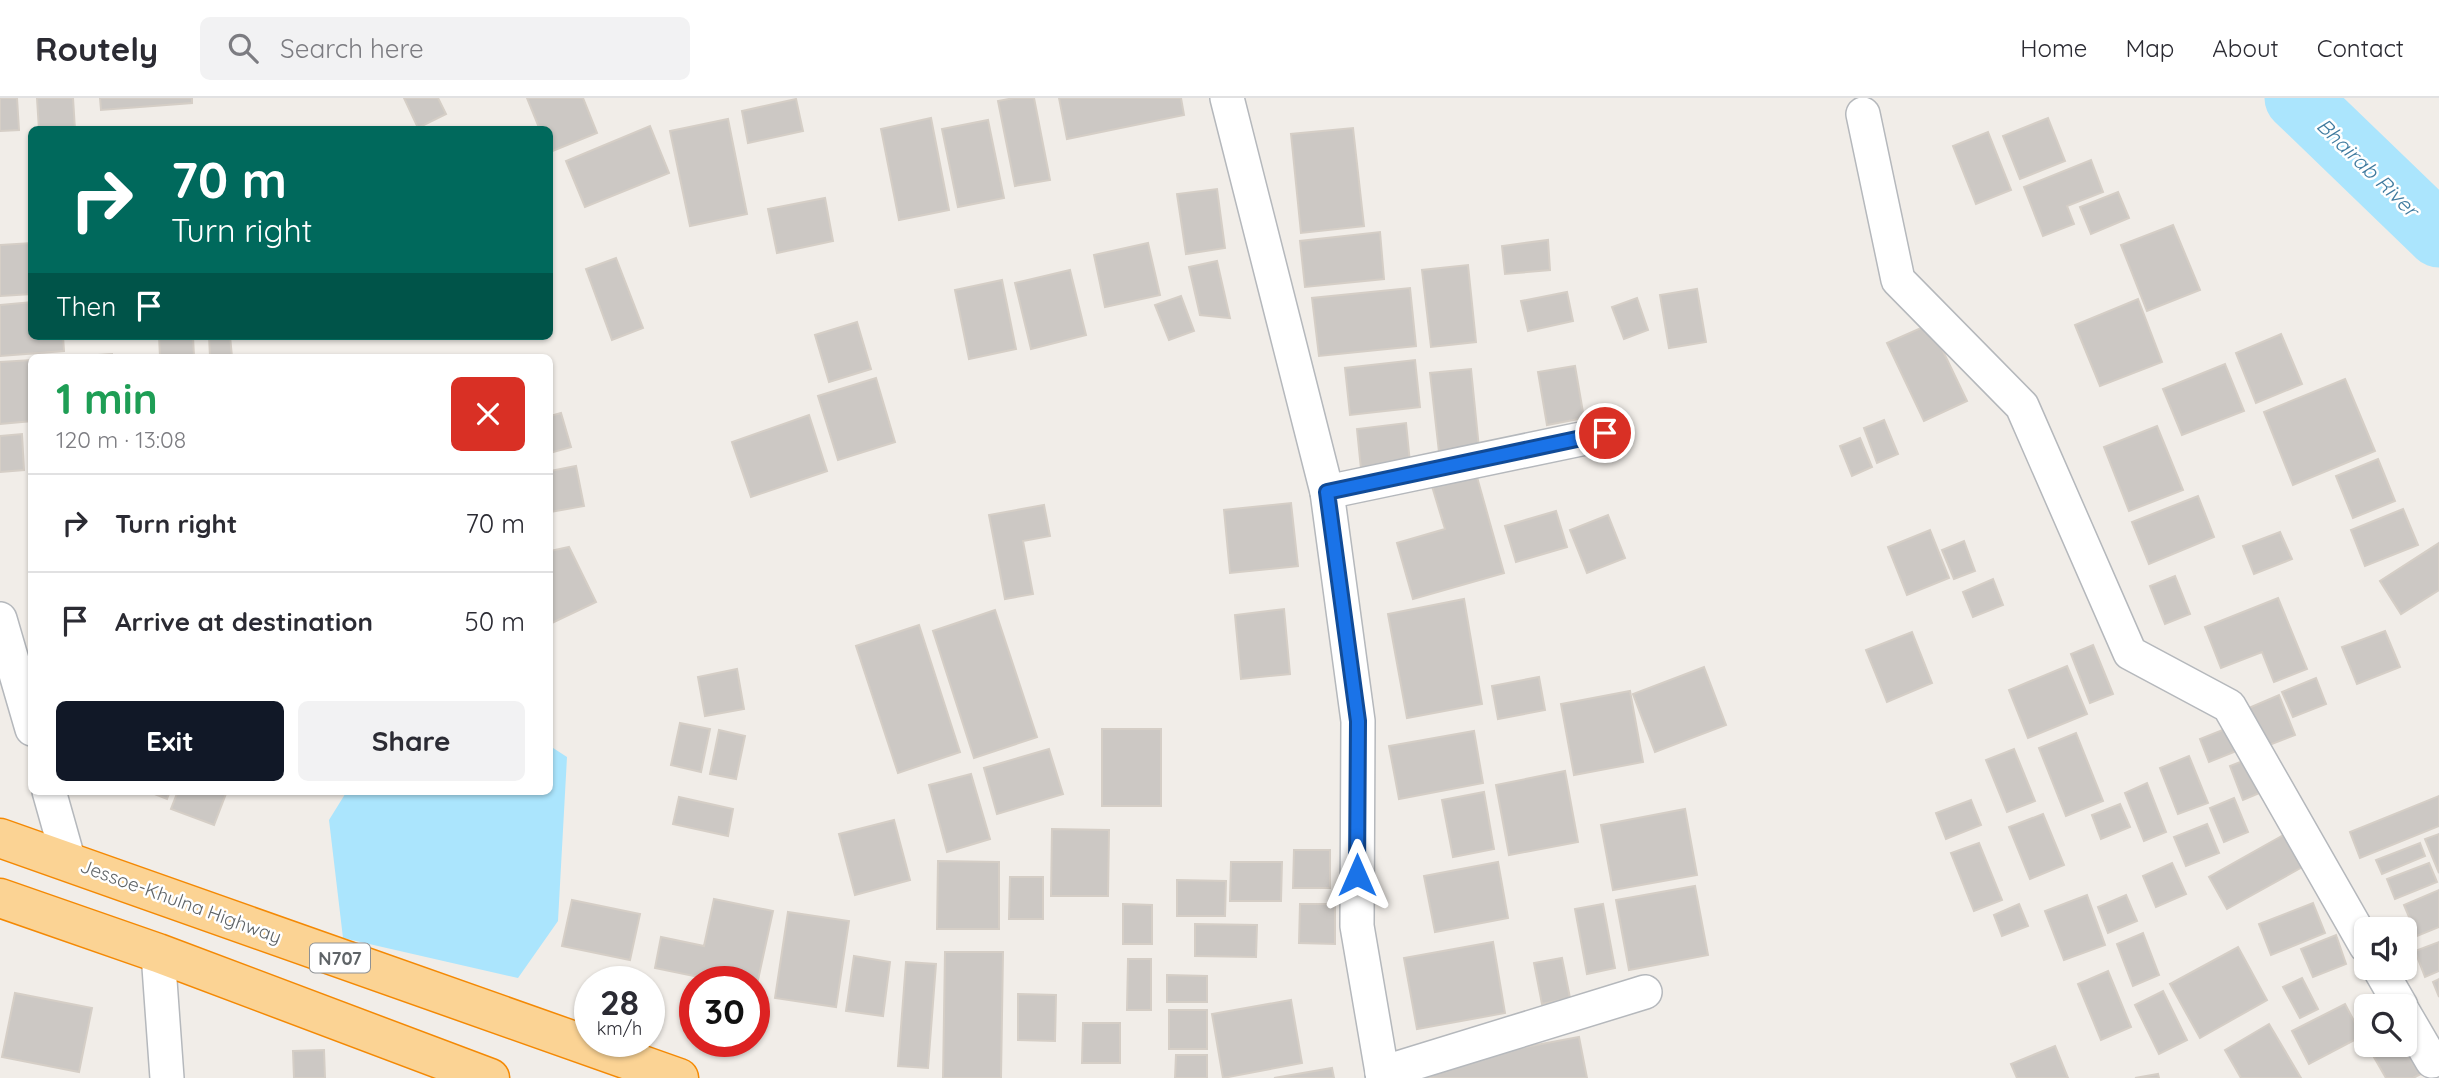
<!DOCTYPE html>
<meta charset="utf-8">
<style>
:root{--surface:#fff;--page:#f2f2f3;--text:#2b2b33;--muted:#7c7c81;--line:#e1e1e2;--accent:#111827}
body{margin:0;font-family:Quicksand,sans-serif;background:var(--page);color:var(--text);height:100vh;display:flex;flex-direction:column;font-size:26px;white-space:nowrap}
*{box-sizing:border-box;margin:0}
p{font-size:23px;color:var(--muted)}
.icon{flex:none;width:38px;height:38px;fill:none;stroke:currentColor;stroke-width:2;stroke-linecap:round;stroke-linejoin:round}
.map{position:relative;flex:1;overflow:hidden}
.details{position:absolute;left:28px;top:256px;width:525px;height:441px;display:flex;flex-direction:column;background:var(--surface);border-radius:10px;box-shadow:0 2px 5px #0004}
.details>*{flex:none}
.hud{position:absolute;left:28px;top:28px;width:525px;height:214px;border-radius:10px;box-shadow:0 2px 5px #0004;background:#00695c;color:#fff;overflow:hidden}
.buttons{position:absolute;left:2354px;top:819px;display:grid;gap:14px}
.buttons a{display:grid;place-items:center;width:63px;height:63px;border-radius:10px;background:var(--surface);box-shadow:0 2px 5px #0004;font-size:35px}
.speed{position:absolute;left:574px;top:868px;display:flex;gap:14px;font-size:35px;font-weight:700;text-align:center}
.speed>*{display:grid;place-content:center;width:91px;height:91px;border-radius:50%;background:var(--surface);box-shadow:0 2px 5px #0004;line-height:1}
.speed small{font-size:18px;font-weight:400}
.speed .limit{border:10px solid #d22;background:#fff;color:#111}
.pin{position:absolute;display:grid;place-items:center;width:60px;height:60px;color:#fff;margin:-30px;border:4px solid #fff;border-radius:50%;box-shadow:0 2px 7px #0007}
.me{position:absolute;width:77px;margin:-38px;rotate:0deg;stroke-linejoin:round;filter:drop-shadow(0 0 5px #0008)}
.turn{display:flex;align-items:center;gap:24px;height:147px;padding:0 28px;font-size:32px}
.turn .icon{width:91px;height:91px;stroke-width:2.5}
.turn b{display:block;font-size:49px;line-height:60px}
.then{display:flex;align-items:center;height:66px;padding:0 28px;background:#0003;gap:14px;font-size:26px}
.round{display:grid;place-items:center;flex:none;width:74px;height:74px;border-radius:10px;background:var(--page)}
.summary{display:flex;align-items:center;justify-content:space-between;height:119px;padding:0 28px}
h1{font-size:42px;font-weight:700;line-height:52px;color:#1e9e55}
.cta{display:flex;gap:14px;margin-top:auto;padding:14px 28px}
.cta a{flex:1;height:80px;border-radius:10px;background:var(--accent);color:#fff;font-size:28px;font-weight:700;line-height:80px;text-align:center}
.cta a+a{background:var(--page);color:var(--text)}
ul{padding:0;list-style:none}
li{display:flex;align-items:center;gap:21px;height:98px;padding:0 28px;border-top:2px solid var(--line)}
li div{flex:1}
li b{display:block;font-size:26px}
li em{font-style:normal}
header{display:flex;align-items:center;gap:42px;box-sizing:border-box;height:98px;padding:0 35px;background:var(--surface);border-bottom:2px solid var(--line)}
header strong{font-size:33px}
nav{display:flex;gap:38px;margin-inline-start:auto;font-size:24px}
.search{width:490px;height:63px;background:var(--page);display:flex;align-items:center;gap:18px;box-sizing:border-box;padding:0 24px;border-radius:10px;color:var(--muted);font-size:26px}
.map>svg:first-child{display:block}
.water{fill:#abe5fd}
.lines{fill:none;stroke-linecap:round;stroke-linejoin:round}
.river{stroke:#abe5fd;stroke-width:65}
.building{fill:#ccc8c4;stroke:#d5cec6;stroke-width:2}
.street-casing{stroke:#b5b8bc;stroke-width:36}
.highway-casing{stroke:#f48904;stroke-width:41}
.street{stroke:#fff;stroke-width:33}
.highway{stroke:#fbd394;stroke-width:38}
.route-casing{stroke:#114b97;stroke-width:18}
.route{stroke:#1a73e8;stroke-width:12}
.labels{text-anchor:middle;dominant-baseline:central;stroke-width:5;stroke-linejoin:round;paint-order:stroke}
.shield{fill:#fff;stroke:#8f9295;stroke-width:2}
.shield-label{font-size:18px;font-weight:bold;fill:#5f6467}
.street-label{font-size:19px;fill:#5f6467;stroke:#fff}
.water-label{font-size:21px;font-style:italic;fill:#407b9f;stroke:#fff}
</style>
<header>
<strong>Routely</strong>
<div class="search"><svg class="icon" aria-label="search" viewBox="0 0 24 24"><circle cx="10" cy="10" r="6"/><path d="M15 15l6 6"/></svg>Search here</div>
<nav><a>Home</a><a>Map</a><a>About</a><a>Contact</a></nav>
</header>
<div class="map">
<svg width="2439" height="980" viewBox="0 0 2439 980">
<rect width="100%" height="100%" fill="#f1ede8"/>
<!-- water -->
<path class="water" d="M550,648l17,11 -9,164 -40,57 -175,-40 -14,-118 18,-29h203z"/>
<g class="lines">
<!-- river -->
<path class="river" d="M2297,0l142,137"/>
</g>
<!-- building -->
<g class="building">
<path d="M0,0h17l2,32 -19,1z"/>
<path d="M37,0h36l2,32h-36z"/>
<path d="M100,0h92v5l-91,7z"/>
<path d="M404,0h34l8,16 -28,14z"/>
<path d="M527,0h56l14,35 -47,19v-22h-10z"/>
<path d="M1014,0h20l16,82 -35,6 -17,-85z"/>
<path d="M1059,0h122l3,17 -117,24z"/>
<path d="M796,1l7,32 -55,12 -6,-32z"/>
<path d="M931,20l18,92 -50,10 -18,-91z"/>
<path d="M2048,20l17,43 -45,18 -17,-43z"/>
<path d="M728,21l19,95 -57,12 -20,-95z"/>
<path d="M988,22l16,78 -46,9 -16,-78z"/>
<path d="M650,28l19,47 -84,34 -19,-46z"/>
<path d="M1353,30l11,98 -63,7 -10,-99z"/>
<path d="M1988,34l23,58 -35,14 -23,-58z"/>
<path d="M2091,62l12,32 -36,14 7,18 -31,12 -19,-49z"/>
<path d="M1217,91l8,59 -39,6 -9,-60z"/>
<path d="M2118,94l11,26 -38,16 -11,-27z"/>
<path d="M825,100l8,43 -56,12 -9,-44z"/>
<path d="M2173,127l27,65 -53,21 -26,-66z"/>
<path d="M1380,134l4,47 -79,8 -5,-46z"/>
<path d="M1548,142l2,30 -45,4 -3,-28z"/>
<path d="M32,145v51l-32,2v-51z"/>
<path d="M1148,145l12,52 -55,12 -11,-52z"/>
<path d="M616,160l27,70 -31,12 -26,-71z"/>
<path d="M1217,163l13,57 -30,-3 -11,-48z"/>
<path d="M1468,167l8,77 -45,5 -9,-77z"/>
<path d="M1070,172l16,65 -55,14 -16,-66z"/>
<path d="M1002,182l14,69 -47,10 -14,-69z"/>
<path d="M1410,190l6,58 -97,10 -7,-58z"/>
<path d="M1697,191l9,53 -37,6 -9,-53z"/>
<path d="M1567,194l6,29 -45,10 -7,-30z"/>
<path d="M1181,198l13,35 -25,9 -14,-35z"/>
<path d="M1637,200l11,32 -24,9 -12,-32z"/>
<path d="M2138,201l24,63 -62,24 -25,-61z"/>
<path d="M32,204v34h31l1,15 -64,5v-51z"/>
<path d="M857,224l14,47 -42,13 -14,-47z"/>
<path d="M1930,226l37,77 -43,20 -37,-78z"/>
<path d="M2281,236l21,50 -46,19 -20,-50z"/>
<path d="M159,238h34l1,21h-34z"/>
<path d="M209,238h21l2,21h-22z"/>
<path d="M112,256v3h-45z"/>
<path d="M32,262v61l-32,3v-62z"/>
<path d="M1415,262l5,47 -70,8 -5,-47z"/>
<path d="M2225,266l19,47 -62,24 -19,-46z"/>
<path d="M1575,268l9,52 -37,7 -9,-53z"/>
<path d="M1471,271l8,79 -40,4 -9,-79z"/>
<path d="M876,280l19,64 -57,18 -20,-64z"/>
<path d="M2345,281l30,72 -82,34 -29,-73z"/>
<path d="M561,315l10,34 -21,6v-37z"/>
<path d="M809,317l18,56 -76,26 -19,-55z"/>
<path d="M1884,322l14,34 -21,9 -13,-35z"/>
<path d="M1406,325l4,40 -49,6 -4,-40z"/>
<path d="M2157,328l26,64 -54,21 -25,-64z"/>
<path d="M22,336l2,36 -24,2v-36z"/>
<path d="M1860,340l12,29 -20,9 -12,-30z"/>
<path d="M2378,361l17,42 -42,17 -17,-42z"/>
<path d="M576,368l8,40 -34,6v-41z"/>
<path d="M1475,372l29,103 -91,26 -16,-56 48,-14 -14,-46z"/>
<path d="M2198,398l16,41 -65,27 -17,-42z"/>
<path d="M1291,405l7,63 -68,7 -6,-63z"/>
<path d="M1044,407l6,31 -27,5 10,53 -28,5 -16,-84z"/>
<path d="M2403,411l15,36 -53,21 -14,-36z"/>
<path d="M1556,413l11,36 -51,15 -11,-36z"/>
<path d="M1608,417l17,43 -38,15 -17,-43z"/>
<path d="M1930,432l19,48 -42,17 -19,-48z"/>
<path d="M2280,434l12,27 -38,15 -11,-28z"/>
<path d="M1964,443l11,30 -21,8 -12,-29z"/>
<path d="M2439,445v47l-38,24 -21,-33z"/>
<path d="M569,449l27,55 -46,22v-73z"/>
<path d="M2175,478l15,38 -25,10 -15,-38z"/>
<path d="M1993,481l10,26 -30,12 -10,-25z"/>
<path d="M2278,500l29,71 -33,13 -12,-30 -41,16 -16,-41z"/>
<path d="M1464,501l18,105 -75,14 -19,-104z"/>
<path d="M1284,511l6,65 -49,5 -6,-64z"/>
<path d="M995,512l42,127 -63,21 -41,-127z"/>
<path d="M919,527l41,127 -62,21 -42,-127z"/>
<path d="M2385,533l15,36 -43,17 -15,-37z"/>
<path d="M1912,534l20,51 -45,19 -21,-52z"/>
<path d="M2093,547l20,49 -23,9 -19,-49z"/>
<path d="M2067,568l20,48 -59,24 -19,-48z"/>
<path d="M1704,569l22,58 -71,27 -22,-58z"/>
<path d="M737,571l7,40 -39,7 -7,-39z"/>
<path d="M1539,579l6,33 -47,9 -6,-33z"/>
<path d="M2316,580l10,26 -33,13 -11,-25z"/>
<path d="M1630,593l13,71 -69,13 -13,-71z"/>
<path d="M2279,597l16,40 -36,14 -15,-39z"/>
<path d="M680,625l30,6 -9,43 -30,-7z"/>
<path d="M2235,627l9,23 -35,14 -9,-23z"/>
<rect x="1102" y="631" width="59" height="77"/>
<path d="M719,632l26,6 -9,43 -26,-5z"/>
<path d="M1474,633l9,52 -84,16 -10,-53z"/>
<path d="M2076,635l27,68 -37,15 -27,-68z"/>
<path d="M1049,651l14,45 -66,20 -13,-46z"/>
<path d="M2014,651l21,52 -28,11 -21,-52z"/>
<path d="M2189,658l19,47 -30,11 -18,-46z"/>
<path d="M2256,658l13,33 -26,11 -13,-34z"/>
<path d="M1565,673l13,71 -69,13 -13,-70z"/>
<path d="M971,676l19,65 -43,13 -18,-67z"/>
<path d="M2147,685l19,49 -22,9 -19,-48z"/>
<path d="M147,693h23l-3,8z"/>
<path d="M178,693h49l-13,34 -43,-16z"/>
<path d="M1484,694l10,57 -41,8 -11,-57z"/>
<path d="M2439,698v30l-79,32 -10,-26z"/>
<path d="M679,699l54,12 -5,27 -55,-12z"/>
<path d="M2234,700l14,34 -24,10 -14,-34z"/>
<path d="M1971,702l10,25 -35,14 -10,-26z"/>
<path d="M2120,706l10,23 -29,12 -9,-24z"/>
<path d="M1685,711l12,66 -84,15 -12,-65z"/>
<path d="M2043,716l21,51 -34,14 -21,-52z"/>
<path d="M894,722l16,60 -55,15 -16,-61z"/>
<path d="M2207,726l12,29 -33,13 -12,-29z"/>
<path d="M1052,731l57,1 -1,66h-57z"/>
<path d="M2287,735l19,32 -79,44 -18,-32z"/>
<path d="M2439,736v39l-14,-34z"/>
<path d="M1979,745l23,57 -28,11 -23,-58z"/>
<path d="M2420,745l5,13 -43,18 -6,-14z"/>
<path d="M1294,752h36v38h-37z"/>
<path d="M938,763l61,1v67h-62z"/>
<path d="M1231,764h51l-1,39h-51z"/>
<path d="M1498,764l10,56 -73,14 -11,-56z"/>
<path d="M2172,765l14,31 -30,13 -13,-31z"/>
<path d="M2429,765l8,19 -42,17 -8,-20z"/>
<path d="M1010,779h33v42h-34z"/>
<path d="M1177,782l49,1 -1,35h-48z"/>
<path d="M1695,788l13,69 -79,15 -13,-70z"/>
<path d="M2439,792v37l-22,9 -13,-31z"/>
<path d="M2087,797l18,50 -41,15 -19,-49z"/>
<path d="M2126,797l11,26 -29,12 -10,-26z"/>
<path d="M714,801l59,12 -17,78 -2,-1v-6h-31l-68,-14 6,-31 43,9z"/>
<path d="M572,802l68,14 -10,46 -68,-14z"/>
<path d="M2313,805l12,30 -54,22 -12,-31z"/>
<path d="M1123,806l29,1v39h-29z"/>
<path d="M1300,806h35v40l-36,-1z"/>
<path d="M1603,806l12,64 -28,6 -12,-65z"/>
<path d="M2019,806l9,22 -26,10 -8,-21z"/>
<path d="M788,814l61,9 -13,86 -61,-9z"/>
<path d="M1195,826l62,1 -1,32 -61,-1z"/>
<path d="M2143,835l16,42 -26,11 -16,-42z"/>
<path d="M2336,837l10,29 -33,13 -12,-28z"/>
<path d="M1493,844l12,71 -88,16 -13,-71z"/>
<path d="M2439,844v29l-14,6 -10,-26z"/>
<path d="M2238,849l29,53 -67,38 -30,-54z"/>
<path d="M945,854h58l-2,126h-58z"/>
<path d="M854,858l36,6 -7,54 -37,-5z"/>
<path d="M1562,860l8,40 -28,6 -8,-41z"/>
<path d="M1128,861h23v51h-24z"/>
<path d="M906,864l30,2 -8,104 -30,-2z"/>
<path d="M2108,873l23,56 -30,13 -23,-56z"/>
<path d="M1167,877l40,1v26h-40z"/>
<path d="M2302,880l16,31 -18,9 -17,-31z"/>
<path d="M2439,881v18l-6,-15z"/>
<path d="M2163,893l24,49 -28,14 -24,-49z"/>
<path d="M15,895l77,15 -13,64 -77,-15z"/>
<path d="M1018,896l38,1 -1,46 -37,-1z"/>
<path d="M1291,902l11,63 -79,15 -11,-64z"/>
<path d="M2345,906l17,32 -53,28 -17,-33z"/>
<rect x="1169" y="912" width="38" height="39"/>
<path d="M1083,925h37v40h-38z"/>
<path d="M2269,926l32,54h-60l-16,-28z"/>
<path d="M1579,939l8,41h-159l-3,-12z"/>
<path d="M2367,947h37l19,28 -10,5h-27z"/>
<path d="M2055,948l13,32h-51l-6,-14z"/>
<path d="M324,952l1,28h-31l-1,-27z"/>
<path d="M1176,957h31v23h-32z"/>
<path d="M1332,970l2,10h-60z"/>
<path d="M2158,976l1,4h-24z"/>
</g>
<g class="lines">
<!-- street casing -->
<g class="street-casing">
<g id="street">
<path d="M1227,0l100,394 31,229 -1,205 26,152"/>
<path d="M1863,16l35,166 124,126 108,247 99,53 137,240"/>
<path d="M1327,394l278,-58"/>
<path d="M0,521l32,110"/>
<path d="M49,693l20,71"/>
<path d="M158,855l9,125"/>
<path d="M2379,870l22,38"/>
<path d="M2404,915l28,48"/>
<path d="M1382,975l263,-81"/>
</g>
</g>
<!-- highway casing -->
<g class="highway-casing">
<g id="highway">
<path d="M0,740l679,240"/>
<path d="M0,800l158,55 332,125"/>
</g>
</g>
<!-- street -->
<use href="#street" class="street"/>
<!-- highway -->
<use href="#highway" class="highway"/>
</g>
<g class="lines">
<!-- route casing -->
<g class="route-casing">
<path id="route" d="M1357,777l1,-154 -31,-229 278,-59"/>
</g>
<!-- route -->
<use href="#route" class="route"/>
</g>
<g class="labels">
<!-- shield labels -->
<rect class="shield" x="310" y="845.5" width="60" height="29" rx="5"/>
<g class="shield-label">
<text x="340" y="860">N707</text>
</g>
<!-- street labels -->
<g class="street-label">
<text transform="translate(181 803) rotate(20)">Jessoe-Khulna Highway</text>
</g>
<!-- water labels -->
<g class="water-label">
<text transform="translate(2368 69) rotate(44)">Bhairab River</text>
</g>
</g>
</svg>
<div class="buttons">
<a><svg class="icon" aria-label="sound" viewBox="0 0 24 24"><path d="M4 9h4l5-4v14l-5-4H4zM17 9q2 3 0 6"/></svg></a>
<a><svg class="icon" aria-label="search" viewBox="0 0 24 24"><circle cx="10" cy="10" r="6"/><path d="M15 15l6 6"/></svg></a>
</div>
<div class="speed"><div>28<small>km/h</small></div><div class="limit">30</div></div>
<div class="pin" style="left:1605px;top:335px;background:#d93025"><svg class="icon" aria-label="arrive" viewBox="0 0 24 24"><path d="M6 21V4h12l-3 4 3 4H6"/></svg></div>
<svg class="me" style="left:1357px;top:777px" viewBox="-20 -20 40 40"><path d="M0-17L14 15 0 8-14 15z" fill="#1a73e8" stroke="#fff" stroke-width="4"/></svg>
<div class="hud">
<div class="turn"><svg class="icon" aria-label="right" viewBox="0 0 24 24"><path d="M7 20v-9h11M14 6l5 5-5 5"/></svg><div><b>70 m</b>Turn right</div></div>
<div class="then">Then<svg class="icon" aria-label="arrive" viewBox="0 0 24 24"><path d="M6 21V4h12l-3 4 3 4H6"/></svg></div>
</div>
<section class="details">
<div class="summary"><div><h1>1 min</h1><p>120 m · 13:08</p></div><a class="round" style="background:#d93025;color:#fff"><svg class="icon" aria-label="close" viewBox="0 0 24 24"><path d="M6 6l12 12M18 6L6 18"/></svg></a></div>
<ul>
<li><svg class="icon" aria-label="right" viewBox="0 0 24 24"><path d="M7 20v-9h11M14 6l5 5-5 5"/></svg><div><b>Turn right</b></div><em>70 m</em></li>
<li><svg class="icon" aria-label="arrive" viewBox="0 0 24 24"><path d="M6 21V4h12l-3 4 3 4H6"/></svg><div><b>Arrive at destination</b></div><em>50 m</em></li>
</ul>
<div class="cta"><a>Exit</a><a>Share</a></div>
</section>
</div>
